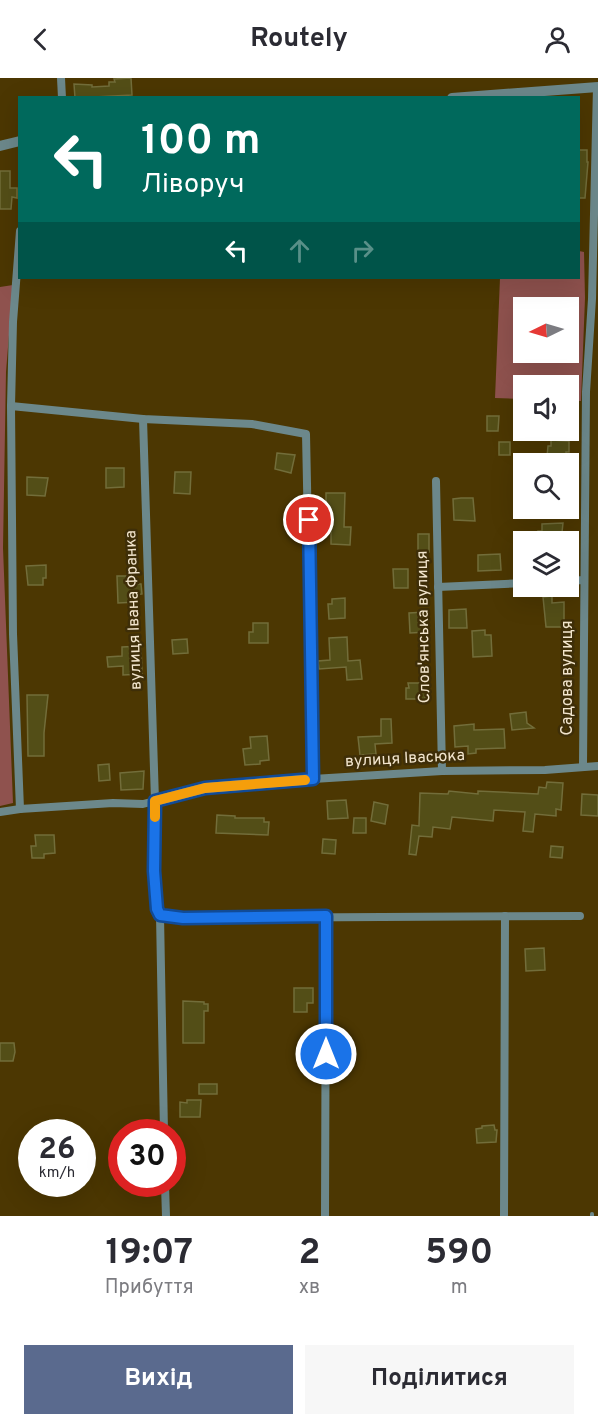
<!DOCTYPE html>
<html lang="uk">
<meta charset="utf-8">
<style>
:root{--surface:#fff;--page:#f7f7f7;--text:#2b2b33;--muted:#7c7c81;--accent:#5a6a8e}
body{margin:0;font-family:Overpass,sans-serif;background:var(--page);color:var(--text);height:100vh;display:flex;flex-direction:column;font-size:22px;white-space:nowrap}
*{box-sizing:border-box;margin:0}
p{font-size:20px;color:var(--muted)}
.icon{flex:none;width:33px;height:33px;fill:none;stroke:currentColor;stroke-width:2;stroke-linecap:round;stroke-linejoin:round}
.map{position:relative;height:1138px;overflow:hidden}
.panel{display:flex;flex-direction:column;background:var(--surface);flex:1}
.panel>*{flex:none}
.hud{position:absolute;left:18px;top:18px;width:562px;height:183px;border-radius:0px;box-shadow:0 6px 24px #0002;background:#00695c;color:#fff;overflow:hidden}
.needle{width:39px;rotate:265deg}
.buttons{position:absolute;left:513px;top:219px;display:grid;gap:12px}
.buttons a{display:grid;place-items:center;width:66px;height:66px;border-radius:0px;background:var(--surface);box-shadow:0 6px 24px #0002;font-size:30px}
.speed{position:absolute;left:18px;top:1041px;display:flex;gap:12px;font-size:30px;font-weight:700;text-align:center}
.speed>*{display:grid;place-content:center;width:78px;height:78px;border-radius:50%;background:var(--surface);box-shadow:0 6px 24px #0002;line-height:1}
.speed small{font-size:15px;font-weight:400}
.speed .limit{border:9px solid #d22;background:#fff;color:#111}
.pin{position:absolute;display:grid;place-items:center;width:51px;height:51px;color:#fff;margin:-26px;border:3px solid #fff;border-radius:50%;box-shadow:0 2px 6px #0007}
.me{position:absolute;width:66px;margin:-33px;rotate:0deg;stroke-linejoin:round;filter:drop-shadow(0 0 4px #0008)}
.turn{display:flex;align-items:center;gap:21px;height:126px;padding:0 24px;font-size:27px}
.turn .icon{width:78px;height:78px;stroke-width:2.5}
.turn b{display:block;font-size:42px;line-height:51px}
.lanes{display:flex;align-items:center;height:57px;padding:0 24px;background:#0003;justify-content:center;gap:30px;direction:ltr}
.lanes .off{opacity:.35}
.eta{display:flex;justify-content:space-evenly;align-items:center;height:102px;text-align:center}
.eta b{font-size:36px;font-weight:700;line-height:42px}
.button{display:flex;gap:12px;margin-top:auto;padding:12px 24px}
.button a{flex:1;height:69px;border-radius:0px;background:var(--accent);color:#fff;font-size:24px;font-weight:700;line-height:69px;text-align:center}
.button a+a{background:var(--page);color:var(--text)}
header{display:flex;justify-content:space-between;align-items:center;height:78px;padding:0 24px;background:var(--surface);font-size:27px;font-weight:700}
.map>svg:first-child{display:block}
.green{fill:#8f524e;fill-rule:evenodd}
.building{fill:#534e17;stroke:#726d3a;stroke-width:1.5}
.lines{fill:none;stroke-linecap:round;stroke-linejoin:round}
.service{stroke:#6c888b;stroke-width:4}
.minor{stroke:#6c888b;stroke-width:8}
.tertiary{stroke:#6c888b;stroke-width:10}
.route-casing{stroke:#114b97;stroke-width:15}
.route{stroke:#1a73e8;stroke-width:10}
.slow{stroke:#f59e0b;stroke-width:10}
.labels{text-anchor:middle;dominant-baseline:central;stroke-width:5;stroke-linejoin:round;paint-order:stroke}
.street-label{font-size:16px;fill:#f2e5cd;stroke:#3e2e08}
</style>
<header><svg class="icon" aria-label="back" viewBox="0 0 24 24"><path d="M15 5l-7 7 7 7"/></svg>Routely<svg class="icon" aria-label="person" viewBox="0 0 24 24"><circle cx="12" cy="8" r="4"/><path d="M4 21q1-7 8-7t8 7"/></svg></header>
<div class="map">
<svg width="598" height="1138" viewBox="0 0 598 1138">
<rect width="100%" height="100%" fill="#4c3702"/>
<!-- green -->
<g class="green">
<path d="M579,173l5,1 1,46 -4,103h-12l-1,-15h-44l-1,13 -28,-1 5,-120h79zM524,230h44v44h-44z"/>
<path d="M13,207l-7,87 -3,176 10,255 -13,3v-519z"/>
</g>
<!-- building -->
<g class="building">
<path d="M131,0l1,17 -57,3 -1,-14 18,1v2l17,-1v-4h6l-1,-3z"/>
<path d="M579,72h8v12h1l-3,36h-6z"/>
<path d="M0,93h10v17h7v10l-5,-1 -1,12h-11z"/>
<path d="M487,338h12l-1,15h-11z"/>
<path d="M551,362l18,1v11h-3v5h-19l1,-11h3z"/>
<rect x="499" y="364" width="11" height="13"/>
<path d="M277,375l18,2 -4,18 -16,-4z"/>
<path d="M106,390h18v19l-18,1z"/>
<path d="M175,394h16l-1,22 -16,-1z"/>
<path d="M27,399l21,1 -3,18 -18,-1z"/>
<path d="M326,415h19l-1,34h7l-1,18 -19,-1v-32l-5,-1z"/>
<path d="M461,420h12l2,23 -21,-1 -1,-21z"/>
<path d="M563,445l-2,19h-22l-1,-11h4v-7z"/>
<rect x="418" y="456" width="11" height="18"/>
<path d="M500,476l1,16 -23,1v-16z"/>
<path d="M46,487v13h-3v7h-15l-2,-19z"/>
<path d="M393,491h15v19h-14z"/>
<path d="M117,498h19v8h5l1,10 -5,1v7l-19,1z"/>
<path d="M552,518v7l12,-1v25h-18l-3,-30z"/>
<path d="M345,520v20l-16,1 -1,-15h4v-5z"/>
<path d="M466,531l1,19h-18v-18z"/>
<path d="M425,534v5h2l1,15 -18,1 -1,-20z"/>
<path d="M253,545h15v20h-19v-11h4z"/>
<path d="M485,552v5h6l1,21 -19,1 -1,-26z"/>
<path d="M347,559l1,24 12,-1 2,19 -15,1 -1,-13 -27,2 -1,-8 12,-1 -1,-22z"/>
<path d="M187,561l1,14 -15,1 -1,-14z"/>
<path d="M141,568l1,28 -19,1v-9l-15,1 -1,-10 15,-1v-9z"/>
<path d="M408,605h19l-2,16h-19v-11h3z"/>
<path d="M27,617h21l-4,38v23h-16z"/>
<path d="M526,634l1,11 7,5 -22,2 -2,-16z"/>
<path d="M381,641h10l1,24 -17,1 1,10 -16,1 -2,-18 23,-1z"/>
<path d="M474,646v6l30,-1 1,19 -29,1v4l-8,1v-8l-13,1 -1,-21z"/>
<path d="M267,658l2,24 -9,1v3l-15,1 -2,-16 8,-1 -1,-11z"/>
<path d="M109,686l1,16 -11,1 -1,-16z"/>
<path d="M144,693l-1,18 -22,1 -1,-17z"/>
<path d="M547,704l16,1 -2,27 -5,-1v7l-21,-2 -2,18 -10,-1 2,-19 -31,-2 -1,11 -41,-4 -2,12 -17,-2 -1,10 -13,-1 -3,19 -7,-1 3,-29 7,1 1,-33 28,1 1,-3 29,3v-3l60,3 1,-7 7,1z"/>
<path d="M582,716l16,1v21l-17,-1z"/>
<path d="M346,722l2,18 -20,1 -1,-18z"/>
<path d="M374,724l14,3 -3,19 -14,-3z"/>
<path d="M217,737l18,1v2h29v4h5l-1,13 -52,-2z"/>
<path d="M354,740h12v15h-13z"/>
<path d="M35,757h19l1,18 -11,1v4h-12l-1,-12h5z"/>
<path d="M323,761l13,1 -1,14 -13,-1z"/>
<path d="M551,768l12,1 -1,11 -12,-1z"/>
<path d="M544,870l1,22 -19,1 -1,-22z"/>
<path d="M294,910h19v15h-6v9h-13z"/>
<path d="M183,923l21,1v2h4v7h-4v32h-21z"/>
<path d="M0,965h14l1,9 -2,9h-13z"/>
<rect x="199" y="1006" width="18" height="10"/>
<path d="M187,1022h14l-1,17h-20v-15l7,1z"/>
<path d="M494,1047l1,5h2l-1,12 -19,1 -1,-14 6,-1v-2z"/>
</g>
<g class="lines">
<!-- service -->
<path class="service" d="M592,1138v-2"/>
<!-- minor -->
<g class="minor">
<path d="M61,0l1,20"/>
<path d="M11,328l2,-84 7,-91"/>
<path d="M143,341l12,382 -1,70 3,38 3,6 4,217"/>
<path d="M436,403l6,290"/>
<path d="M568,503l16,-1"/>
<path d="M438,509l86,-4"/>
<path d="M583,688l3,-374 6,-93 5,-212"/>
<path d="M20,731l-7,-175 -2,-228 132,13 109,5 54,10 7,345"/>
<path d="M0,734l20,-3 93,-6 30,1 62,-16 108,-9 129,-8 103,-1 53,-4"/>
<path d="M160,837l23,3 397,-2"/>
<path d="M165,1106l1,32"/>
<path d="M325,1138l1,-300"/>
<path d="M504,1138l1,-300"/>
</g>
<!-- tertiary -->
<g class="tertiary">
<path d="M452,20l146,-11"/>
<path d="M0,68l20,-5"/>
</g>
</g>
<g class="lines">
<!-- route casing -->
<g class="route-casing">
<path id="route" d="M309,442l4,259 -108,9 -50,13 -1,70 3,38 3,6 23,3 143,-2v138"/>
</g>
<!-- route -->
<use href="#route" class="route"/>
<!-- slow -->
<path class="slow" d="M155,739v-16l50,-13 100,-8"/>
</g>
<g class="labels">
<!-- street labels -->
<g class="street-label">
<text transform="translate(134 532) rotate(-92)">вулиця Івана Франка</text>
<text transform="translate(424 549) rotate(-91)">Слов'янська вулиця</text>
<text transform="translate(568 600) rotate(-90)">Садова вулиця</text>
<text transform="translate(405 681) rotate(-3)">вулиця Івасюка</text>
</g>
</g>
</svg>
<div class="buttons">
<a><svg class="needle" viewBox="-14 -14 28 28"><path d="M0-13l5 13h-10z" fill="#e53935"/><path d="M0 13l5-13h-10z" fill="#7c7c81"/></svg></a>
<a><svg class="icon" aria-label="sound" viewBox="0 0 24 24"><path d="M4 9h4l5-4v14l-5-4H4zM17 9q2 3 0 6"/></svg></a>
<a><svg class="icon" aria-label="search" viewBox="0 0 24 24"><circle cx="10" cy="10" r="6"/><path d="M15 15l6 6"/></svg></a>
<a><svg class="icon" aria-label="layers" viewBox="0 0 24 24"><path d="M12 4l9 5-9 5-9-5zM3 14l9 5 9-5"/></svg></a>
</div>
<div class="speed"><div>26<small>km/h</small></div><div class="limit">30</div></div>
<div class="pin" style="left:309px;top:442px;background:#d93025"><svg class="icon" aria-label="arrive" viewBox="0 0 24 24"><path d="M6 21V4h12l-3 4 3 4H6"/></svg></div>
<svg class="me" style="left:326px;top:976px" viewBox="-20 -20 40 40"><circle r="17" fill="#1a73e8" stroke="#fff" stroke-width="3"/><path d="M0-11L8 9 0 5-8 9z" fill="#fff"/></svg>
<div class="hud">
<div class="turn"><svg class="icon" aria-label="left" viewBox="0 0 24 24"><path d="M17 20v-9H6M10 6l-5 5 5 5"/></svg><div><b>100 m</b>Ліворуч</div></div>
<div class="lanes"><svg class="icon" aria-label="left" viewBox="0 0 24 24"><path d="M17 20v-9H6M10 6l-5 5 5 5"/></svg><svg class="icon off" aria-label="ahead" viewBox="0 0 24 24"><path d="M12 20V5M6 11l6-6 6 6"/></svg><svg class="icon off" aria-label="right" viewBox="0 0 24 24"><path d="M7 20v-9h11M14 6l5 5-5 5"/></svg></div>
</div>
</div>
<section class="panel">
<div class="eta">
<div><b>19:07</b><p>Прибуття</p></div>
<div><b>2</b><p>хв</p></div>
<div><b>590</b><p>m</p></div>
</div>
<div class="button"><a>Вихід</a><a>Поділитися</a></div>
</section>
